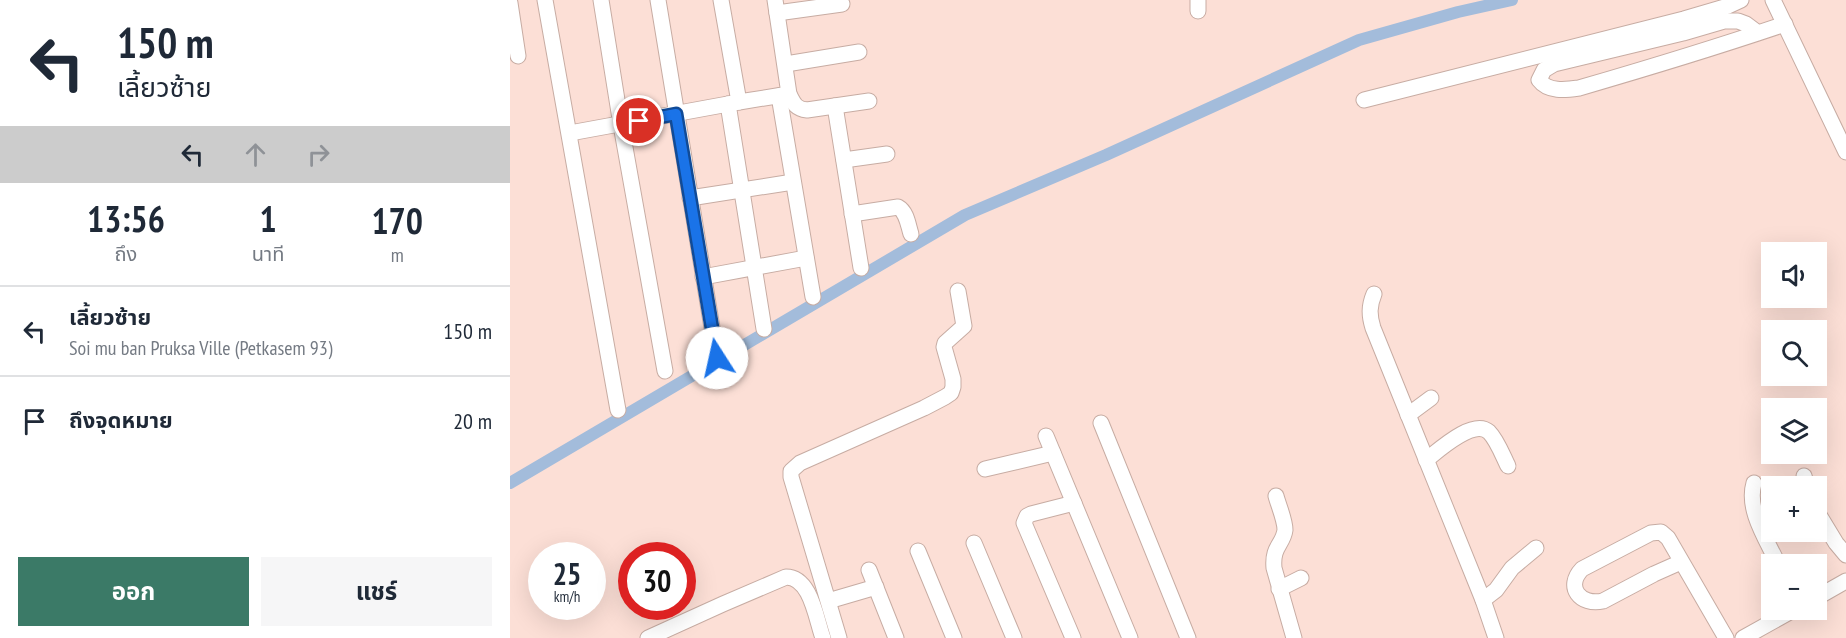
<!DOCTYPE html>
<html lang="th">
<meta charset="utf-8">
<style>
:root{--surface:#fff;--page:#f6f6f7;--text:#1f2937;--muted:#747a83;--line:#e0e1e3;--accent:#3b7a67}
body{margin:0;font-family:"PT Sans Narrow","Noto Sans Thai",sans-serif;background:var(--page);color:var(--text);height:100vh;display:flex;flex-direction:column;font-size:22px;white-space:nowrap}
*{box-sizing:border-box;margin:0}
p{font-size:20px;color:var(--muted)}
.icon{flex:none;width:33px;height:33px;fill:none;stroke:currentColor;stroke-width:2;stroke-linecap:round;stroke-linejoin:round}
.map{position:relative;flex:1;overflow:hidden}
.sheet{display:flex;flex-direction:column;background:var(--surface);width:510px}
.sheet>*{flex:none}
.banner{background:#fff;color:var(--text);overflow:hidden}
.tools{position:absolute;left:1251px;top:242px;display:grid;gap:12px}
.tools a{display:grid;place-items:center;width:66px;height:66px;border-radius:0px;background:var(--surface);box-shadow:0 6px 24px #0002;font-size:30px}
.speed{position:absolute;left:18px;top:542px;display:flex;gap:12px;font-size:30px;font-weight:700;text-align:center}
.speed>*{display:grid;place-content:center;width:78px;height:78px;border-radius:50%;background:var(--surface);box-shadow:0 6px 24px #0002;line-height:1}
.speed small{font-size:15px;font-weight:400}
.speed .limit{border:9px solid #d22;background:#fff;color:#111}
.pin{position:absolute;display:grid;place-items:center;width:51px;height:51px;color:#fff;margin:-26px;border:3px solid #fff;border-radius:50%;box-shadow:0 2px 6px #0007}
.me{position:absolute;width:66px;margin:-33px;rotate:350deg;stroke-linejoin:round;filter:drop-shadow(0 0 4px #0008)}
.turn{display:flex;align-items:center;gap:21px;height:126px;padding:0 18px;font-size:27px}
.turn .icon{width:78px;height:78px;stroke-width:2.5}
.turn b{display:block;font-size:42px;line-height:51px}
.lanes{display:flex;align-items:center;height:57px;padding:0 18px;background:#0003;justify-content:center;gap:30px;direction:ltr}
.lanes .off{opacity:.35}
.eta{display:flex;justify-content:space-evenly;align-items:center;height:102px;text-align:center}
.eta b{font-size:36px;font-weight:700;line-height:42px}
.action{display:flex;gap:12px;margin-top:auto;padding:12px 18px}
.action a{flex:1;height:69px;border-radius:0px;background:var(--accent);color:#fff;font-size:24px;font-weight:700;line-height:69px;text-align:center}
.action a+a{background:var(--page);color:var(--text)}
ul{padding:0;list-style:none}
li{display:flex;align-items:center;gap:18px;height:90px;padding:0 18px;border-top:2px solid var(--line)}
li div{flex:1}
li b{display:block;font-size:22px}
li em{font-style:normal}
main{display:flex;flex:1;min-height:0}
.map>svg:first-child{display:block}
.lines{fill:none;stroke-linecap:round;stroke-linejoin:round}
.canal{stroke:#a3bcdb;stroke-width:12}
.minor-casing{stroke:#c7aca3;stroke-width:17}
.minor{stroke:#fff;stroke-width:15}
.route-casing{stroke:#114b97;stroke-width:15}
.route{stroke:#1a73e8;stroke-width:10}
</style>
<main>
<section class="sheet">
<div class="banner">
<div class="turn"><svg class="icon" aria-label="left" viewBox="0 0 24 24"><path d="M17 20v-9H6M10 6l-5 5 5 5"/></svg><div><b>150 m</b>เลี้ยวซ้าย</div></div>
<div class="lanes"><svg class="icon" aria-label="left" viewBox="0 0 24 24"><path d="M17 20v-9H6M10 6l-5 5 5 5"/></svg><svg class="icon off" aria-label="ahead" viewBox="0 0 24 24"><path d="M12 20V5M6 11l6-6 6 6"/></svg><svg class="icon off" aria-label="right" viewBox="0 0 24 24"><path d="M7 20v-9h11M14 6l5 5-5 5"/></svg></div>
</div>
<div class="eta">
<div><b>13:56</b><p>ถึง</p></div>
<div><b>1</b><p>นาที</p></div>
<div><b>170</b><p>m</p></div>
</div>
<ul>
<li><svg class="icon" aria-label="left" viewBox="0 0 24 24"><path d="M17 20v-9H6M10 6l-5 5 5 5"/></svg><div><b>เลี้ยวซ้าย</b><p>Soi mu ban Pruksa Ville (Petkasem 93)</p></div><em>150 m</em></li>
<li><svg class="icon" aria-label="arrive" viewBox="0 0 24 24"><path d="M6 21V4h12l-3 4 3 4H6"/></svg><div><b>ถึงจุดหมาย</b></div><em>20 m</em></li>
</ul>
<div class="action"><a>ออก</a><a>แชร์</a></div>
</section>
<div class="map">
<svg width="1336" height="638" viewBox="0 0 1336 638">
<rect width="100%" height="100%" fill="#fcdfd6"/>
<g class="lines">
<!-- canal -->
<path class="canal" d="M0,483l455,-268 141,-60 253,-115 99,-28 54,-12"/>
<!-- minor casing -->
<g class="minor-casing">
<g id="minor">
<path d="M35,0l73,410"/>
<path d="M91,0l20,125 44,246"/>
<path d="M148,0l59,358"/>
<path d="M688,0v11"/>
<path d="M1263,0l73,152"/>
<path d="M0,3l8,53"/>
<path d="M267,13l65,-9"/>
<path d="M1248,33l-12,-9 -8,-3h-14l-41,12 -129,31 -10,6 -5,10c9,12 26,10 40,8 69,-20 138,-41 206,-64"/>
<path d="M276,64l73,-12"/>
<path d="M279,94c5,10 7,15 18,16l62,-9"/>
<path d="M269,96l34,201"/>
<path d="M854,100l320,-81 44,-13 13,-6"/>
<path d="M229,102l50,-8 -14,-94"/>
<path d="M218,104l36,225"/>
<path d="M325,106l26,162"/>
<path d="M60,133l169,-31 -18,-102"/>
<path d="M334,160l43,-6"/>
<path d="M180,198l103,-16"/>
<path d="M342,214l46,-7c9,5 10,18 13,27"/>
<path d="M193,277l103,-19"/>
<path d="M864,294c-5,12 -5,21 -1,34l110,272 13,38"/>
<path d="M898,415l23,-17"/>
<path d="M591,423l87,215"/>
<path d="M536,436l84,202"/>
<path d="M916,460c12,-9 47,-42 63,-28 8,8 14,24 19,34"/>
<path d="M475,469l68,-16"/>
<path d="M1294,476l3,10"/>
<path d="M1244,483c-8,27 13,57 24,81"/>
<path d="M766,496c3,11 9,24 9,34 -2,15 -13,16 -11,38l20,70"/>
<path d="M1306,510l20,33 10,12"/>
<path d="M464,543l40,95"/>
<path d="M408,551l36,87"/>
<path d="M1171,562l-27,12 -51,27c-23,5 -38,-14 -21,-32l69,-36 10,-1 7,6 58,100"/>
<path d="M359,570l27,68"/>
<path d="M769,589l22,-11"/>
<path d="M1306,598l30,-17"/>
<path d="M325,599l41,-12"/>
<path d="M973,600l13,-10 16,-22 24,-20"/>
<path d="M138,638l75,-34 63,-27c25,0 30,42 37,61"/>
<path d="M329,638l-48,-161v-6l9,-8 124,-55 21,-11 6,-4 2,-6v-8l-9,-32 1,-4 19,-17 -6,-35"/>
<path d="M563,638l-49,-115 3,-7 4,-2 43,-11"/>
<path d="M1233,638l52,-29"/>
</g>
</g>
<!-- minor -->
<use href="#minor" class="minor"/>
</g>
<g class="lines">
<!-- route casing -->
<g class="route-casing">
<path id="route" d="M129,121l37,-7 41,244"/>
</g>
<!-- route -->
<use href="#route" class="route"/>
</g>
</svg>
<div class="tools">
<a><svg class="icon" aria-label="sound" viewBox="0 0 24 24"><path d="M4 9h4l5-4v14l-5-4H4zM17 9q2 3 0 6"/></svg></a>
<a><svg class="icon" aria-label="search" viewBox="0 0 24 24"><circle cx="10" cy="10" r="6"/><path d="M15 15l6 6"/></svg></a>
<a><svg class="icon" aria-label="layers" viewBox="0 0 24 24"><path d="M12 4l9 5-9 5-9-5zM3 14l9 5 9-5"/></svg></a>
<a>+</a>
<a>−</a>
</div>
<div class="speed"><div>25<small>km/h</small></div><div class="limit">30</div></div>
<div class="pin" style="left:129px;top:121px;background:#d93025"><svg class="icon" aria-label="arrive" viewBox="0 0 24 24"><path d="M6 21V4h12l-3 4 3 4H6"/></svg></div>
<svg class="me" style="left:207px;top:358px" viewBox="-20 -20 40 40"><circle r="19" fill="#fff"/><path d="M0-13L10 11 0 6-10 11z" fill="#1a73e8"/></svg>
</div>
</main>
